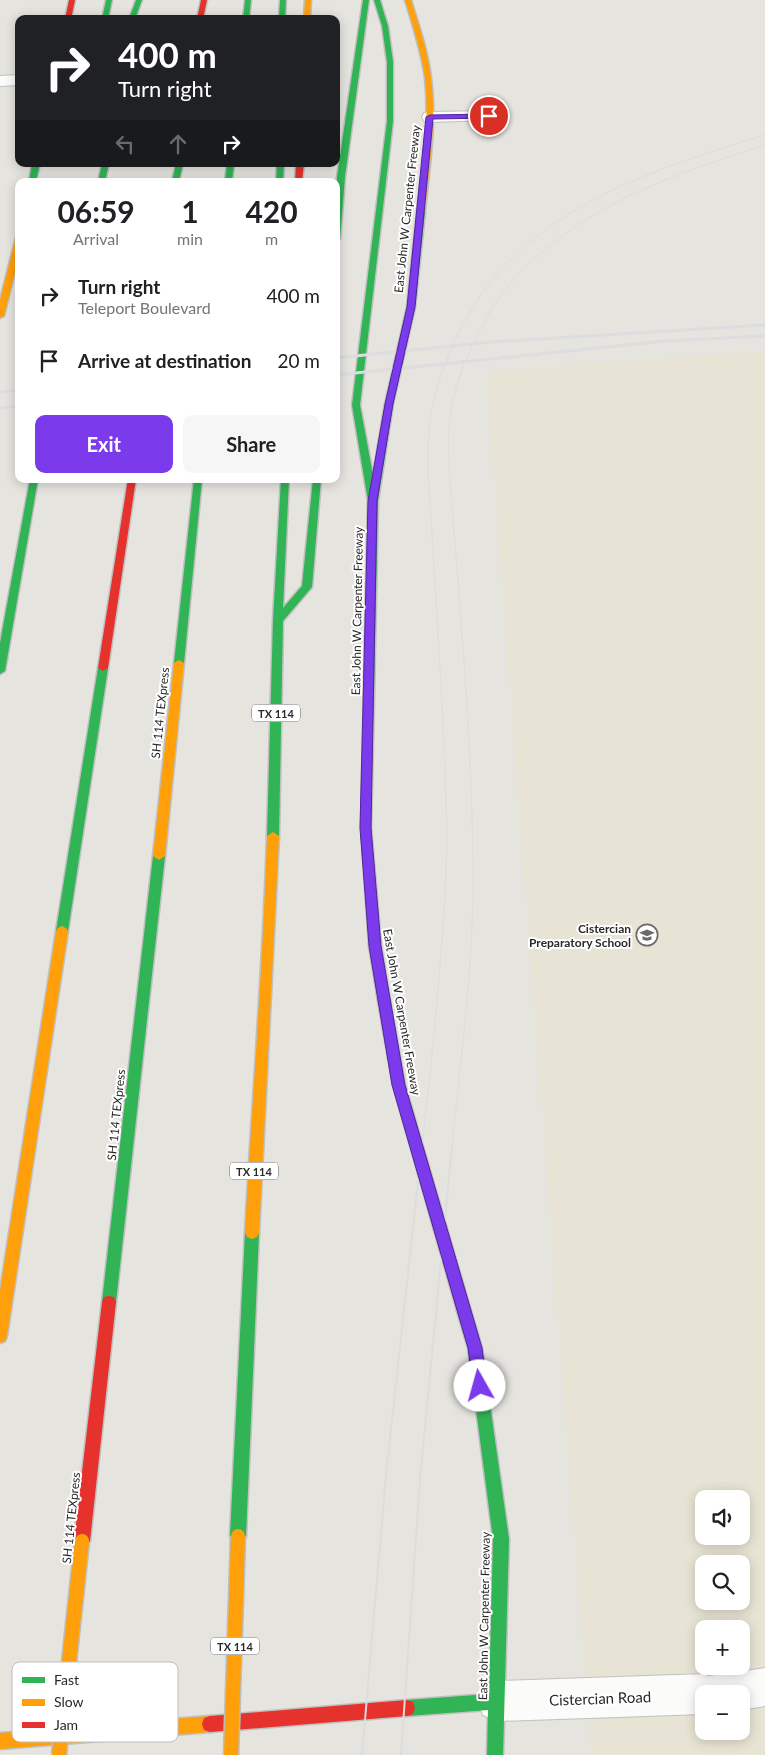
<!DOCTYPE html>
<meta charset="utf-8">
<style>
:root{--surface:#fff;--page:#f6f6f6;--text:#202124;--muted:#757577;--accent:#7c3aed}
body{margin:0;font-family:Lato,sans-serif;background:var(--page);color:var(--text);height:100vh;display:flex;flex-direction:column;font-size:19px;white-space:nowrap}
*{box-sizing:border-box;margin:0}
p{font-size:16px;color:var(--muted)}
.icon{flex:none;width:28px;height:28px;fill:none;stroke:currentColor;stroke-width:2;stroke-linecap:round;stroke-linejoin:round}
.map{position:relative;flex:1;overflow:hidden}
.sheet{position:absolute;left:15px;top:178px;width:325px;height:305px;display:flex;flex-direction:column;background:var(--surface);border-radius:10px;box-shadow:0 2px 12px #0003}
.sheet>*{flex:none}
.top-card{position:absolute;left:15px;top:15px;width:325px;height:152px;border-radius:10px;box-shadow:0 2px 12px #0003;background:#202124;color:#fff;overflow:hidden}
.controls{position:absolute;left:695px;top:1490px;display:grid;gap:10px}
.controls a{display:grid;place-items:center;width:55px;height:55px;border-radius:10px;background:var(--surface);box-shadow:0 2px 12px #0003;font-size:25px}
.pin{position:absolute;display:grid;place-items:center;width:42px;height:42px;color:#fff;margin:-21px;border:2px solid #fff;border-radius:50%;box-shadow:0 1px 5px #0007}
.me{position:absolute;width:55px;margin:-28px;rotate:353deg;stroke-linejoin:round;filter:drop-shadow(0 0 4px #0008)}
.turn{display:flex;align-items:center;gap:18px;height:105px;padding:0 20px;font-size:22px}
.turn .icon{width:65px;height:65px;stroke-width:2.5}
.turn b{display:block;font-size:35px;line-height:42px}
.lanes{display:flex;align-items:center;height:48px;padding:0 20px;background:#0003;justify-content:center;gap:25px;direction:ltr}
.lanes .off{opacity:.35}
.eta{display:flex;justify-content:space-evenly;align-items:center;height:85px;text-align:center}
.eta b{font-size:30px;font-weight:700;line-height:35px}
.primary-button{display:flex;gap:10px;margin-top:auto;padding:10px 20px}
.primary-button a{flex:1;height:58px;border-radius:10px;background:var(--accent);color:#fff;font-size:20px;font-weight:700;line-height:58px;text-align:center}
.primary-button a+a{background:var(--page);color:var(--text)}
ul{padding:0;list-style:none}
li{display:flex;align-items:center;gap:15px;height:65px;padding:0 20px}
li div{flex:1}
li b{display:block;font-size:19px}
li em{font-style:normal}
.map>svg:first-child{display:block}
.education{fill:#e8e4d5;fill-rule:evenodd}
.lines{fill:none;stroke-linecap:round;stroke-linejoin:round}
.street-casing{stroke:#c1c0c0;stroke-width:2}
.fast-casing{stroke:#c1c0c0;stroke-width:3}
.slow-casing{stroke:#c1c0c0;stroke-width:3}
.jam-casing{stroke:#c1c0c0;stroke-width:3}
.street{fill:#fbfbfa;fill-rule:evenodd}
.fast{fill:#30b455;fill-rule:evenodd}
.slow{fill:#ff9f0a;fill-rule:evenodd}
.jam{fill:#e5322d;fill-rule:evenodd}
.tram-far1{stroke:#dddcde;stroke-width:1}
.tram{stroke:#dddcde;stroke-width:2}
.rail{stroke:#dddcde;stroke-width:3}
.slow-bridge-casing{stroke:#bfbebd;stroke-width:17;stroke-linecap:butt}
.slow-bridge{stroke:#ff9f0a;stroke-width:14}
.route{fill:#7c3aed;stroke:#51269a}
.labels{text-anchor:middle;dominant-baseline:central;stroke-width:4;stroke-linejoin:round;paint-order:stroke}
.shield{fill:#fff;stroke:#696969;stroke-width:1}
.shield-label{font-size:11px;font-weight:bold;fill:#292929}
.street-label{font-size:12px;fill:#292929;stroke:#fff}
.poi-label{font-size:12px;font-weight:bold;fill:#292929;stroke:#fff;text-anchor:end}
.near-street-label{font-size:15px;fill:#292929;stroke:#fff}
.key{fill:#fff;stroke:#bfbfbf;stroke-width:1}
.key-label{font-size:14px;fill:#292929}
</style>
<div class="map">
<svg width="765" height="1755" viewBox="0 0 765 1755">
<rect width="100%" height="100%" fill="#e6e4df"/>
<!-- education -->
<path class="education" d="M765,351v1404h-174l-105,-1383zM704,1499h37v37h-37zM704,1564h37v37h-37zM704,1629h37v37h-37zM704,1694h37v37h-37z"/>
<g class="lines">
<!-- street casing -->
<g class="street-casing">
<g id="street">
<path d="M19,75v10l-19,1v-10z"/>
<path d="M489,111l6,1 2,4 -2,4 -65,2 -6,-1 -2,-4 2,-4 6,-1z"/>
<path d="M765,1668v38l-24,4v-16h-37v20l-207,7 -14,-6 -6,-14 6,-14 14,-6 207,-7 4,2z"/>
</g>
</g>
<!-- fast casing -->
<g class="fast-casing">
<g id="fast">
<path d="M106,0h6l-4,19h-6z"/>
<path d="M136,0h6l-7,19h-6z"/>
<path d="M245,0h6l-2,19h-6z"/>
<path d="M280,0h6l-1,19h-6z"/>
<path d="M363,0h6l-24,177 -5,62 -4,2 1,-64z"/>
<path d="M374,0h6l8,26 5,36v59l-33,284 13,70 12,-71 22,-97 10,-95 4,-2 4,2 -10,95 -22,97 -15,97 -4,193 -5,4 -5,-4 4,-193 -16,-96 35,-284v-59l-5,-36z"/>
<path d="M32,164h8l-4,17h-7z"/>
<path d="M102,164h7l-4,17h-7z"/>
<path d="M176,164h7l-4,17h-7z"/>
<path d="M227,164h7l-2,17h-7z"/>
<path d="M277,164h7l-1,17h-7z"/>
<path d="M30,479h8l-33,192 -5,3v-31z"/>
<path d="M194,479h8l-18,184 -5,3 -5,-3z"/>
<path d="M281,479h8l-6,129 19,-22 11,-107h8l-9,108 -29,34 -4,215 -6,4 -6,-4 6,-216z"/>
<path d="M103,665l5,3 -40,263 -2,3h-8l-2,-3 42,-263z"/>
<path d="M159,852l6,4 -49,446 -2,5 -5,1 -5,-1 -2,-5 51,-446z"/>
<path d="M252,1227l5,2 2,4 -13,303 -3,5 -5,3 -5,-3 -3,-5 15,-303 2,-4z"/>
<path d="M464,1305l5,1 2,5 11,37 27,191 -6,216h-16l1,-45 -81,6 -6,-2 -2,-6 2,-6 6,-2 82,-6 4,-155 -25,-191 -11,-37 2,-5z"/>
</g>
</g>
<!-- slow casing -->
<g class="slow-casing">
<g id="slow">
<path d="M305,0h6l-1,19h-6z"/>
<path d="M405,0h6c8,26 17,51 20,78 6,45 -2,90 -6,134l-4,2 -4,-2c5,-44 13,-89 8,-134 -4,-27 -12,-52 -20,-78z"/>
<path d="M16,237h3v19l-15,60 -4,2v-18z"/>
<path d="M179,660l5,3 -19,193 -6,4 -6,-4 21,-193z"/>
<path d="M369,690l5,4 -3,134 10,118 9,55 -2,3 -4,2 -4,-2 -2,-3 -9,-55 -8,-118 3,-134z"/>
<path d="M273,832l6,4 -20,397 -2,4 -5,2 -5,-2 -2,-4c7,-132 18,-265 22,-397z"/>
<path d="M62,926l4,2 2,3 -61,405 -2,5 -5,2v-52l56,-360 2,-3z"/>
<path d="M210,1716l6,2 2,6 -2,6 -6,2 -210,17v-16z"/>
</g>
</g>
<!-- jam casing -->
<g class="jam-casing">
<g id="jam">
<path d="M69,0h6l-4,19h-6z"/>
<path d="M201,0h6l-4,19h-6z"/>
<path d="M296,164h8l-2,17h-7z"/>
<path d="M128,479h8l-28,189 -5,3 -5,-3z"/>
<path d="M384,996l4,2 2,3 15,84 66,226 -2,5 -5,1 -5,-1 -2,-5 -64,-226 -15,-84 2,-3z"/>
<path d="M109,1296l5,1 2,5 -26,239 -3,5 -5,3 -5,-3 -3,-5 28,-239 2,-5z"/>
<path d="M407,1700l6,2 2,6 -2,6 -6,2 -197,16 -6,-2 -2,-6 2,-6 6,-2z"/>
</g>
</g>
<!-- street -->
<use href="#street" class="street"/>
<!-- fast -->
<use href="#fast" class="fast"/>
<!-- slow -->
<use href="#slow" class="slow"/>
<!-- jam -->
<use href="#jam" class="jam"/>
<!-- tram-far1 -->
<g class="tram-far1">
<path d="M422,1147c10,-91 20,-183 24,-275 2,-48 -1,-97 -3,-145 -3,-64 -7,-128 -11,-192 -2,-38 -7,-77 -2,-114 2,-22 10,-43 18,-64 52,-138 188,-183 317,-222"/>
<path d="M452,1147c9,-92 22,-185 21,-278 -1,-135 -14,-269 -24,-403 0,-13 -1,-25 0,-38 2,-34 16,-70 32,-100 6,-10 11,-20 17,-29 65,-87 167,-122 267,-154"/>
</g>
<!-- tram -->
<g class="tram">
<path d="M362,1755l24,-280 36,-329"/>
<path d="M401,1755l19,-276 32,-333"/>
</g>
<!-- rail -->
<g class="rail">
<path d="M336,358l154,-16 275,-17"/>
<path d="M336,375l329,-34 100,-5"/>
<path d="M0,392l19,-2"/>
<path d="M0,408l19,-2"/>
</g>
<!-- slow-bridge casing -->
<g class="slow-bridge-casing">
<g id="slow-bridge">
<path d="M59,1755l23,-214"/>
<path d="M231,1755l7,-219"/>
</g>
</g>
<!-- slow-bridge -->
<use href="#slow-bridge" class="slow-bridge"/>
</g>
<!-- route -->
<path class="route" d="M489,114l4,2 -1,2 -59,1 -18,188 -22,97 -16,97 -6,327 10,118 24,139 77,263 5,38 -2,5 -5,2 -5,-2 -2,-5 -5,-38 -76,-263 -23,-139 -9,-118 8,-327 17,-97 22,-97 19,-190 4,-2z"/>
<!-- icons -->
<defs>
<g id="school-ring" transform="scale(1.125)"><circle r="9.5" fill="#fff" stroke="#6b6a69" stroke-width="1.5"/><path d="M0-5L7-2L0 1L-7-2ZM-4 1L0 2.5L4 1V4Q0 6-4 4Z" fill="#6b6a69"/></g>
</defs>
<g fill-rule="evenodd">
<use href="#school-ring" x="647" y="935"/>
</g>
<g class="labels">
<!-- shield labels -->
<g class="shield">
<rect x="252" y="704.5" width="48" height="17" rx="4"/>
<rect x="230" y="1162.5" width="48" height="17" rx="4"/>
<rect x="211" y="1637.5" width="48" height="17" rx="4"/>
</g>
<g class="shield-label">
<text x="276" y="713">TX 114</text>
<text x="254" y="1171">TX 114</text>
<text x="235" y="1646">TX 114</text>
</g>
<!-- street labels -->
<g class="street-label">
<text transform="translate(407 209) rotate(-84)">East John W Carpenter Freeway</text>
<text transform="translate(357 611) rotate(-89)">East John W Carpenter Freeway</text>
<text transform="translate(160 713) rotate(-84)">SH 114 TEXpress</text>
<text transform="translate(402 1012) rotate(80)">East John W Carpenter Freeway</text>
<text transform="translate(116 1115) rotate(-84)">SH 114 TEXpress</text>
<text transform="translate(71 1518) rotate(-84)">SH 114 TEXpress</text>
<text transform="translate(484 1616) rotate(-89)">East John W Carpenter Freeway</text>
</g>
<!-- poi labels -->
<g class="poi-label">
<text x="631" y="928">Cistercian<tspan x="631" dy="14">Preparatory School</tspan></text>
</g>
<!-- near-street labels -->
<g class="near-street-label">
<text transform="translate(600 1698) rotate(-2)">Cistercian Road</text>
</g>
</g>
<!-- legend -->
<rect x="12" y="1662" width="166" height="80" rx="8" class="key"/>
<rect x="22" y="1677" width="23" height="6" fill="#30b455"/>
<rect x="22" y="1699" width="23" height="7" fill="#ff9f0a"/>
<rect x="22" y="1722" width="23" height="6" fill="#e5322d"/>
<g class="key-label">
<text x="54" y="1685">Fast</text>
<text x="54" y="1707">Slow</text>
<text x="54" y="1730">Jam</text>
</g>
</svg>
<div class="controls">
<a><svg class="icon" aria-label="sound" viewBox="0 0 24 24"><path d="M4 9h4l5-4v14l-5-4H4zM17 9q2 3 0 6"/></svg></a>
<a><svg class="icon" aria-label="search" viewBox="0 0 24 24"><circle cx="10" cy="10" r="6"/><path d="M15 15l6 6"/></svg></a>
<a>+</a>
<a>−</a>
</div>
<div class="pin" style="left:489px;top:116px;background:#d93025"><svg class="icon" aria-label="arrive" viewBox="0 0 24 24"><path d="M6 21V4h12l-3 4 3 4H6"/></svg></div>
<svg class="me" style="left:480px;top:1386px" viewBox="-20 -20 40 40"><circle r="19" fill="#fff"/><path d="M0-13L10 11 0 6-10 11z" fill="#7c3aed"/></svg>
<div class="top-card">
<div class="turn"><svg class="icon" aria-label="right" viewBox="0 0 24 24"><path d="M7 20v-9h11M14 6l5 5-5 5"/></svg><div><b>400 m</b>Turn right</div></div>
<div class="lanes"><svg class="icon off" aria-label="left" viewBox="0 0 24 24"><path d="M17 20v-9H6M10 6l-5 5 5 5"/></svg><svg class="icon off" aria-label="ahead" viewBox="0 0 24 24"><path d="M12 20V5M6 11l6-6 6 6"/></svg><svg class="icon" aria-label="right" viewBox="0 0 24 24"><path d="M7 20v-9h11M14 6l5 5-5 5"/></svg></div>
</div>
<section class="sheet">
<div class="eta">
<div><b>06:59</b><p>Arrival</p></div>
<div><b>1</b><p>min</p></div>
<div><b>420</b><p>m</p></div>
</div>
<ul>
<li><svg class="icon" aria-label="right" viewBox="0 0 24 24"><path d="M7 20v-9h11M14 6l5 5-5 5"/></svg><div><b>Turn right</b><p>Teleport Boulevard</p></div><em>400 m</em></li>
<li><svg class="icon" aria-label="arrive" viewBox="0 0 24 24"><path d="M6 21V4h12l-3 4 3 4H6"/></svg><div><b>Arrive at destination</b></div><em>20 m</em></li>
</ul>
<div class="primary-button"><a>Exit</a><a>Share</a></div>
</section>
</div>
